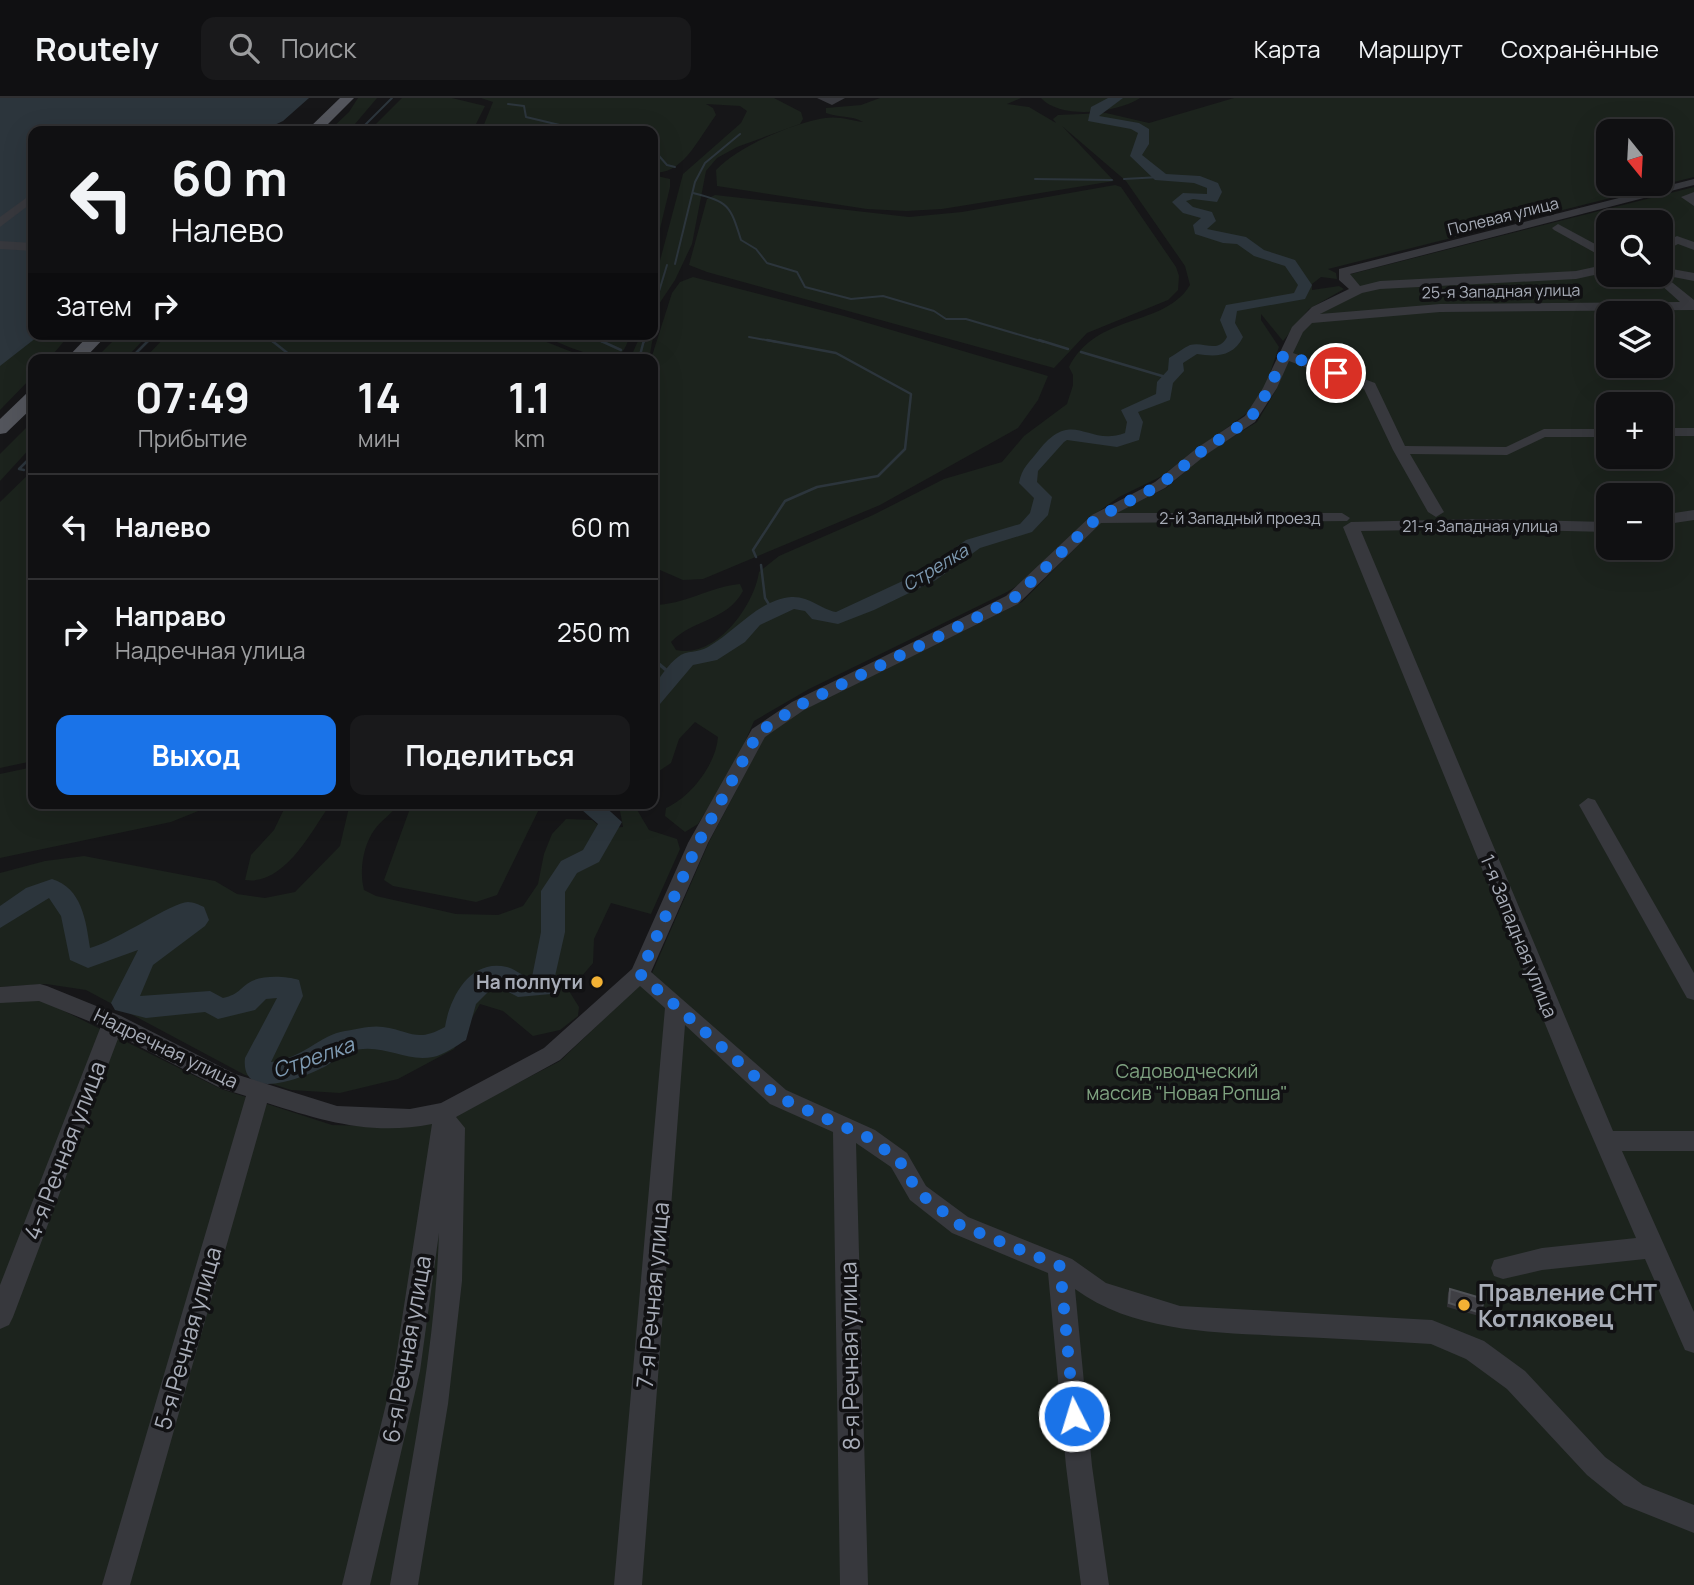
<!DOCTYPE html>
<html lang="ru">
<meta charset="utf-8">
<style>
:root{--surface:#101012;--page:#19191b;--text:#f1f3f6;--muted:#9c9d9f;--line:#303032;--accent:#1a73e8}
body{margin:0;font-family:Manrope,sans-serif;background:var(--page);color:var(--text);height:100vh;display:flex;flex-direction:column;font-size:26px;white-space:nowrap}
*{box-sizing:border-box;margin:0}
p{font-size:23px;color:var(--muted)}
.icon{flex:none;width:38px;height:38px;fill:none;stroke:currentColor;stroke-width:2;stroke-linecap:round;stroke-linejoin:round}
.map{position:relative;flex:1;overflow:hidden}
.drawer{position:absolute;left:28px;top:256px;width:630px;height:455px;display:flex;flex-direction:column;background:var(--surface);border-radius:14px;box-shadow:0 7px 28px #0002,0 0 0 2px var(--line)}
.drawer>*{flex:none}
.guide{position:absolute;left:28px;top:28px;width:630px;height:214px;border-radius:14px;box-shadow:0 7px 28px #0002,0 0 0 2px var(--line);background:#101012;color:var(--text);overflow:hidden}
.needle{width:46px;rotate:162deg}
.buttons{position:absolute;left:1596px;top:21px;display:grid;gap:14px}
.buttons a{display:grid;place-items:center;width:77px;height:77px;border-radius:14px;background:var(--surface);box-shadow:0 7px 28px #0002,0 0 0 2px var(--line);font-size:35px}
.pin{position:absolute;display:grid;place-items:center;width:60px;height:60px;color:#fff;margin:-30px;border:4px solid #fff;border-radius:50%;box-shadow:0 2px 7px #0007}
.me{position:absolute;width:77px;margin:-38px;rotate:355deg;stroke-linejoin:round;filter:drop-shadow(0 0 5px #0008)}
.turn{display:flex;align-items:center;gap:24px;height:147px;padding:0 28px;font-size:32px}
.turn .icon{width:91px;height:91px;stroke-width:2.5}
.turn b{display:block;font-size:49px;line-height:60px}
.then{display:flex;align-items:center;height:66px;padding:0 28px;background:#0003;gap:14px;font-size:26px}
.eta{display:flex;justify-content:space-evenly;align-items:center;height:119px;text-align:center}
.eta b{font-size:42px;font-weight:700;line-height:49px}
.button{display:flex;gap:14px;margin-top:auto;padding:14px 28px}
.button a{flex:1;height:80px;border-radius:14px;background:var(--accent);color:#fff;font-size:28px;font-weight:700;line-height:80px;text-align:center}
.button a+a{background:var(--page);color:var(--text)}
ul{padding:0;list-style:none}
li{display:flex;align-items:center;gap:21px;height:105px;padding:0 28px;border-top:2px solid var(--line)}
li div{flex:1}
li b{display:block;font-size:26px}
li em{font-style:normal}
header{display:flex;align-items:center;gap:42px;box-sizing:border-box;height:98px;padding:0 35px;background:var(--surface);border-bottom:2px solid var(--line)}
header strong{font-size:33px}
nav{display:flex;gap:38px;margin-inline-start:auto;font-size:24px}
.search{width:490px;height:63px;background:var(--page);display:flex;align-items:center;gap:18px;box-sizing:border-box;padding:0 24px;border-radius:14px;color:var(--muted);font-size:26px}
.map>svg:first-child{display:block}
.green{fill:#1c231d;fill-rule:evenodd}
.water{fill:#2c353c}
.lines{fill:none;stroke-linecap:round;stroke-linejoin:round}
.stream-far2{stroke:#2c353c;stroke-width:2}
.stream-far1{stroke:#2c353c;stroke-width:2.5}
.stream{stroke:#2c353c;stroke-width:3.5}
.river{fill:#2c353c;fill-rule:evenodd}
.minor{fill:#37383d;fill-rule:evenodd}
.major{fill:#53555c;fill-rule:evenodd}
.wall{fill:#323236}
.building{fill:#3f3f44;stroke:#4f5156;stroke-width:2}
.route{stroke:#1a73e8;stroke-width:12;stroke-dasharray:0 21.6}
.poi-dot{fill:#f2b134;stroke:#111113;stroke-width:2.5}
.labels{text-anchor:middle;dominant-baseline:central;stroke-width:7;stroke-linejoin:round;paint-order:stroke}
.far-street-label{font-size:16px;fill:#a8adb8;stroke:#111113}
.far-water-label{font-size:18px;font-style:italic;fill:#7f9bb3;stroke:#111113}
.street-label{font-size:19px;fill:#a8adb8;stroke:#111113}
.poi-label{font-size:19px;font-weight:bold;fill:#a8adb8;stroke:#111113;text-anchor:end}
.park-label{font-size:19px;fill:#7fa381;stroke:#111113}
.water-label{font-size:21px;font-style:italic;fill:#7f9bb3;stroke:#111113}
.near-street-label{font-size:23px;fill:#a8adb8;stroke:#111113}
.near-poi-label{font-size:23px;font-weight:bold;fill:#a8adb8;stroke:#111113;text-anchor:start}
</style>
<header>
<strong>Routely</strong>
<div class="search"><svg class="icon" aria-label="search" viewBox="0 0 24 24"><circle cx="10" cy="10" r="6"/><path d="M15 15l6 6"/></svg>Поиск</div>
<nav><a>Карта</a><a>Маршрут</a><a>Сохранённые</a></nav>
</header>
<div class="map">
<svg width="1694" height="1487" viewBox="0 0 1694 1487">
<rect width="100%" height="100%" fill="#161618"/>
<!-- green -->
<g class="green">
<path d="M358,0h19l-28,33h-20l20,-19z"/>
<path d="M402,0h50l33,8 -11,22 3,3h-108z"/>
<path d="M481,0h293l27,14 2,7 -3,5 -63,23 -20,11 -11,13 -14,73 -17,36 -16,24 -10,55h-19l11,-25h12v-47l30,-113 58,-51 6,-12 -7,-5 -34,-2 7,4 3,7c-16,21 -34,62 -63,57v-41h-166l-4,-4 10,-25z"/>
<path d="M880,0h141l-14,6 22,3 27,16 -3,-4 5,-4 48,-2 43,10 85,-25h460v79l-366,92 8,4 1,6 -16,-2 -9,7v6l27,-4 5,3 -35,20 -26,32 -22,-27v6l18,27 -14,40 -18,26 -87,64 -41,20 -24,17 -67,65 -21,13 -198,97 -55,32 -20,46 -36,57 -13,8 -20,-16 1,-8c25,-11 50,-44 52,-71l-23,-15 -16,17 -8,24 -18,12v-170c31,0 56,-18 87,-21l3,7c-16,30 -50,28 -72,51l5,8c40,9 78,-44 83,-78l20,-16 94,-41 71,-36 58,-17 22,-26 43,-32 6,-19v-10l-4,-8c28,-55 95,-39 121,-82l-5,-19 -59,-85 -64,-55 52,55 -172,28 -36,2 -39,-2 -150,-23 -1,-16c23,-24 77,-47 109,-52 14,-2 25,2 38,4 -12,-7 -24,-4 -37,-9v-5l35,-3zM1608,33h53v53h-53z"/>
<path d="M1041,0h99c-23,15 -79,22 -99,0z"/>
<path d="M653,77l17,4v8l-17,71z"/>
<path d="M1115,87l6,2 55,80 3,9 -1,14 -10,10 -81,33 -33,35 -347,-96 -18,-7 18,-66 8,-4 194,22 53,-5z"/>
<path d="M1694,89v1398h-1694v-584l36,-4 185,92 111,36 77,2 39,-8 112,-58 92,-88 57,-131 56,-106 40,-27 217,-107 82,-83 62,-31 41,-35 50,-31 19,-32 26,-59 20,-19 31,-20 -6,-17zM1608,124h53v53h-53zM1608,215h53v53h-53zM1608,306h53v53h-53zM1608,397h53v53h-53z"/>
<path d="M693,179l151,39 204,60 -10,24 -20,28 -138,77 -177,74 -20,1 -30,-13 -2,-208 21,-66 8,-11z"/>
<path d="M0,181l33,55h37l-21,25h-16v17l-33,34z"/>
<path d="M120,236h29l-24,25h-30z"/>
<path d="M168,236h358l64,25h-446z"/>
<path d="M539,236h91c-2,7 -4,15 -10,20 -14,12 -65,-13 -81,-20z"/>
<path d="M33,323v24l-33,36v-27z"/>
<path d="M33,372v291l-33,7v-266z"/>
<path d="M33,669v36h185l-47,19 -171,36v-84z"/>
<path d="M287,705h44c-20,29 -47,83 -86,77l6,-25 23,-25z"/>
<path d="M350,705h48c-6,12 -16,16 -23,26 -12,16 -16,42 -11,61l12,6 80,18 42,1 25,-9 15,-22 6,-30 8,-20 14,-15 26,1 10,8 21,-1 -3,-16 -15,-8h28l16,27 28,9 3,10 -29,65 -40,-11 -17,36 -1,24 -24,28 10,16 -1,9 -18,14 -27,6 -30,-25 -23,-7 -26,45 -56,30 -58,14 -49,-3 -46,-15 -159,-85 -40,-6 -46,3v-114l45,-12 39,-5 131,25 22,13 28,4 30,-6 45,-46z"/>
<path d="M412,705h130l-45,92 -21,7 -83,-16 -9,-6z"/>
</g>
<!-- water -->
<path class="water" d="M0,0h309l-26,23 -21,10h-229v203h8l-41,32z"/>
<g class="lines">
<!-- stream-far2 -->
<g class="stream-far2">
<path d="M508,6l16,2 2,11 59,14"/>
<path d="M359,33l33,-33"/>
<path d="M653,51l14,16 8,2"/>
<path d="M1035,81l77,1"/>
<path d="M1124,81l36,-2"/>
<path d="M693,95c36,9 37,12 48,47l15,9 11,14 30,9 8,15 46,12 32,-3 51,15 12,8h20l78,23"/>
<path d="M675,166l20,-82 10,-19 35,-29"/>
<path d="M653,213l14,-46"/>
<path d="M263,236l10,8"/>
<path d="M585,236l18,8"/>
<path d="M749,239l28,5"/>
<path d="M147,244l8,-8"/>
<path d="M644,244l2,-8"/>
</g>
<!-- stream-far1 -->
<g class="stream-far1">
<path d="M271,242l24,19"/>
<path d="M599,242l22,10"/>
<path d="M1039,242l29,9"/>
<path d="M1081,254l88,26"/>
<path d="M130,261l19,-19"/>
<path d="M639,261l5,-19"/>
<path d="M24,372l-5,-1 14,-14"/>
<path d="M756,459l-3,-7 32,-49 32,-14 61,-11 27,-27 6,-55 -75,-41 -69,-13"/>
<path d="M761,467l4,33 8,13"/>
</g>
<!-- stream -->
<path class="stream" d="M653,561l19,16"/>
<!-- river -->
<g class="river">
<path d="M1108,0h15l-24,18 40,7 10,6v15l-7,11 24,19 34,2 18,7 4,9 -5,10 -24,-3 -7,2 7,6 19,5 4,9 -9,8 39,8 18,13 31,10 17,25 -7,14 -68,12 -2,12 8,14c-10,20 -27,20 -46,17l-14,9 1,8 -11,12 -3,17 -32,12 5,10 -4,18 -22,7 -50,-7 -3,2 -26,29 -1,11 15,15 -4,18 -16,17 -52,16 -44,32 -62,30 -36,14 -26,-5 -7,-8 -11,-2 -34,16 -15,17 -28,18 -24,5 -33,39 -7,2v-20c8,-9 15,-22 25,-29 8,-7 21,-4 30,-10 27,-15 50,-47 83,-50 19,-1 29,12 45,15l86,-40 44,-32 54,-16 10,-11 4,-15 -15,-15c3,-16 10,-20 20,-33 34,-43 48,-3 86,-17l2,-11 -6,-12 35,-16 1,-12 11,-12 1,-12c7,-4 14,-10 21,-13 14,-4 28,9 37,-8l-7,-17 6,-15 68,-12 4,-8 -13,-19 -31,-10 -17,-12 -14,-1 -28,-9 -2,-9 8,-7 -18,-5 -11,-11 11,-9 24,1v-6l-13,-5 -39,-3 -25,-24 8,-23 -7,-4 -43,-8 3,-14z"/>
<path d="M574,705h27l21,19 -23,40 -22,11 -12,19v40l-14,62 -33,3 -23,-12 -19,19 -10,36c-10,6 -22,15 -33,17 -29,6 -51,-16 -85,-5 -8,2 -15,10 -22,14 -21,11 -86,38 -81,-8l32,-60 -11,1 -11,11 -37,9 -13,-7 -59,6 -31,-8 -4,-7 27,-53 -50,18 -18,-8 -9,-44 -12,-18 -49,30v-22l26,-18 26,-9c30,9 34,42 38,69 27,-7 82,-46 98,-46 5,0 12,3 16,5l5,13 -4,6 -52,39 -13,31 70,-5 13,7c17,-4 16,-10 29,-17 12,-6 35,-5 47,-1l4,16 -32,66c31,-3 49,-27 74,-31 12,-2 27,-6 38,-4 29,4 33,16 62,0 5,-31 26,-69 62,-60 10,3 15,10 25,10l9,-45v-41l20,-30 22,-11 15,-26z"/>
</g>
<!-- minor -->
<g class="minor">
<path d="M817,0h28l-13,7z"/>
<path d="M1694,81v6l-344,89 10,12 20,-5 196,-10 32,-7v8l-32,7 -196,10 -18,4 -42,21 120,-10 240,-2 -30,-27h11v-8l33,6v8l-31,-6 31,25v10l-254,2 -128,11 -9,9 -10,21 82,30 30,63 101,1 38,-18h64v8h-63l-38,18 -97,-1 34,58 -8,5 -8,-5 -35,-62 -29,-61 -75,-28 -12,27 -22,34 -48,32 -42,34 -48,25h225l8,5 -3,3 -246,2 -83,81 -214,106 -39,27 -57,106 -57,129 135,118 89,40 32,23 19,33 42,31 104,42 34,24 74,23 252,14 52,21 41,30 80,86 38,28 51,20v28l-70,-28 -37,-30 -80,-86 -41,-30 -35,-15c-50,-3 -100,-6 -150,-8 -70,-4 -147,-4 -206,-47l17,177 17,119h-28l-15,-119 -18,-193 -96,-40 -42,-33 -19,-33 -35,-24 12,442h-28l-7,-453 -63,-28 -85,-79 -43,560h-28l51,-577 -25,-22 -80,74 -104,57 9,11 -3,153 -14,123 -30,181h-28c20,-116 45,-233 49,-352l-19,138 -50,214h-28l52,-214 38,-247c-60,12 -109,-3 -165,-21l-137,482h-28l144,-489 -26,-8 -101,-52 -106,281 -4,8 -9,4v-44l101,-259 -62,-25 -39,2v-16l40,-3 7,2 74,30 114,58 102,32 73,3 31,-6 103,-55 88,-79 56,-126 64,-114 40,-27 214,-106 86,-81 63,-33 42,-34 48,-32 18,-28 29,-61 20,-20 37,-18 -10,-9v-11z"/>
<path d="M1694,94v14l-13,-9z"/>
<path d="M33,95v9l-33,25v-10z"/>
<path d="M1558,126l50,27v9l-54,-30 -2,-2z"/>
<path d="M1677,138l17,6v8l-16,-6 -17,9v-9z"/>
<path d="M0,143l33,2v8l-33,-2z"/>
<rect x="1661" y="330" width="33" height="8"/>
<path d="M1694,412v10l-33,5v-10z"/>
<path d="M1477,421l131,3v10l-131,-3 -116,2 252,600h81v20h-72l72,161v41l-9,-3 -40,-91 -103,11 -39,9 -9,-3 -3,-8 3,-8 48,-12 94,-10 -64,-148 -229,-563 8,-5z"/>
<path d="M1588,700l7,2 99,173v27l-7,-2 -108,-193z"/>
</g>
<!-- major -->
<g class="major">
<path d="M340,0h14l-33,33h-15z"/>
<path d="M90,236h18l-24,25h-18z"/>
<path d="M33,294v15l-27,26 -6,1v-15l27,-26z"/>
</g>
</g>
<!-- wall -->
<path class="wall" d="M1450,1191l31,24 -2,3 -32,-9 1,-14z"/>
<!-- building -->
<path class="building" d="M1450,1191l34,10 -3,14 -32,-10z"/>
<g class="lines">
<!-- route -->
<path class="route" d="M1074,1318l-14,-150 -100,-41 -42,-33 -19,-32 -32,-23 -89,-40 -138,-123 58,-131 60,-110 40,-27 214,-106 85,-82 63,-33 42,-34 48,-32 20,-31 14,-34 52,19"/>
</g>
<!-- markers -->
<g class="poi-dot">
<circle cx="597" cy="884" r="7"/>
<circle cx="1464" cy="1207" r="7"/>
</g>
<g class="labels">
<!-- far-street labels -->
<g class="far-street-label">
<text transform="translate(1503 118) rotate(-14)">Полевая улица</text>
<text transform="translate(1501 193) rotate(-1)">25-я Западная улица</text>
<text x="1240" y="420">2-й Западный проезд</text>
<text x="1480" y="428">21-я Западная улица</text>
</g>
<!-- far-water labels -->
<g class="far-water-label">
<text transform="translate(935 469) rotate(-31)">Стрелка</text>
</g>
<!-- street labels -->
<g class="street-label">
<text transform="translate(1519 838) rotate(68)">1-я Западная улица</text>
<text transform="translate(166 950) rotate(26)">Надречная улица</text>
</g>
<!-- poi labels -->
<g class="poi-label">
<text x="583" y="884">На полпути</text>
</g>
<!-- park labels -->
<g class="park-label">
<text x="1187" y="973">Садоводческий<tspan x="1187" dy="22">массив "Новая Ропша"</tspan></text>
</g>
<!-- water labels -->
<g class="water-label">
<text transform="translate(313 959) rotate(-19)">Стрелка</text>
</g>
<!-- near-street labels -->
<g class="near-street-label">
<text transform="translate(64 1052) rotate(-69)">4-я Речная улица</text>
<text transform="translate(652 1197) rotate(-85)">7-я Речная улица</text>
<text transform="translate(187 1240) rotate(-74)">5-я Речная улица</text>
<text transform="translate(406 1251) rotate(-80)">6-я Речная улица</text>
<text transform="translate(849 1258) rotate(-91)">8-я Речная улица</text>
</g>
<!-- near-poi labels -->
<g class="near-poi-label">
<text x="1478" y="1194">Правление СНТ<tspan x="1478" dy="26">Котляковец</tspan></text>
</g>
</g>
</svg>
<div class="buttons">
<a><svg class="needle" viewBox="-14 -14 28 28"><path d="M0-13l5 13h-10z" fill="#e53935"/><path d="M0 13l5-13h-10z" fill="#9c9d9f"/></svg></a>
<a><svg class="icon" aria-label="search" viewBox="0 0 24 24"><circle cx="10" cy="10" r="6"/><path d="M15 15l6 6"/></svg></a>
<a><svg class="icon" aria-label="layers" viewBox="0 0 24 24"><path d="M12 4l9 5-9 5-9-5zM3 14l9 5 9-5"/></svg></a>
<a>+</a>
<a>−</a>
</div>
<div class="pin" style="left:1336px;top:275px;background:#d93025"><svg class="icon" aria-label="arrive" viewBox="0 0 24 24"><path d="M6 21V4h12l-3 4 3 4H6"/></svg></div>
<svg class="me" style="left:1074px;top:1318px" viewBox="-20 -20 40 40"><circle r="17" fill="#1a73e8" stroke="#fff" stroke-width="3"/><path d="M0-11L8 9 0 5-8 9z" fill="#fff"/></svg>
<div class="guide">
<div class="turn"><svg class="icon" aria-label="left" viewBox="0 0 24 24"><path d="M17 20v-9H6M10 6l-5 5 5 5"/></svg><div><b>60 m</b>Налево</div></div>
<div class="then">Затем<svg class="icon" aria-label="right" viewBox="0 0 24 24"><path d="M7 20v-9h11M14 6l5 5-5 5"/></svg></div>
</div>
<section class="drawer">
<div class="eta">
<div><b>07:49</b><p>Прибытие</p></div>
<div><b>14</b><p>мин</p></div>
<div><b>1.1</b><p>km</p></div>
</div>
<ul>
<li><svg class="icon" aria-label="left" viewBox="0 0 24 24"><path d="M17 20v-9H6M10 6l-5 5 5 5"/></svg><div><b>Налево</b></div><em>60 m</em></li>
<li><svg class="icon" aria-label="right" viewBox="0 0 24 24"><path d="M7 20v-9h11M14 6l5 5-5 5"/></svg><div><b>Направо</b><p>Надречная улица</p></div><em>250 m</em></li>
</ul>
<div class="button"><a>Выход</a><a>Поделиться</a></div>
</section>
</div>
